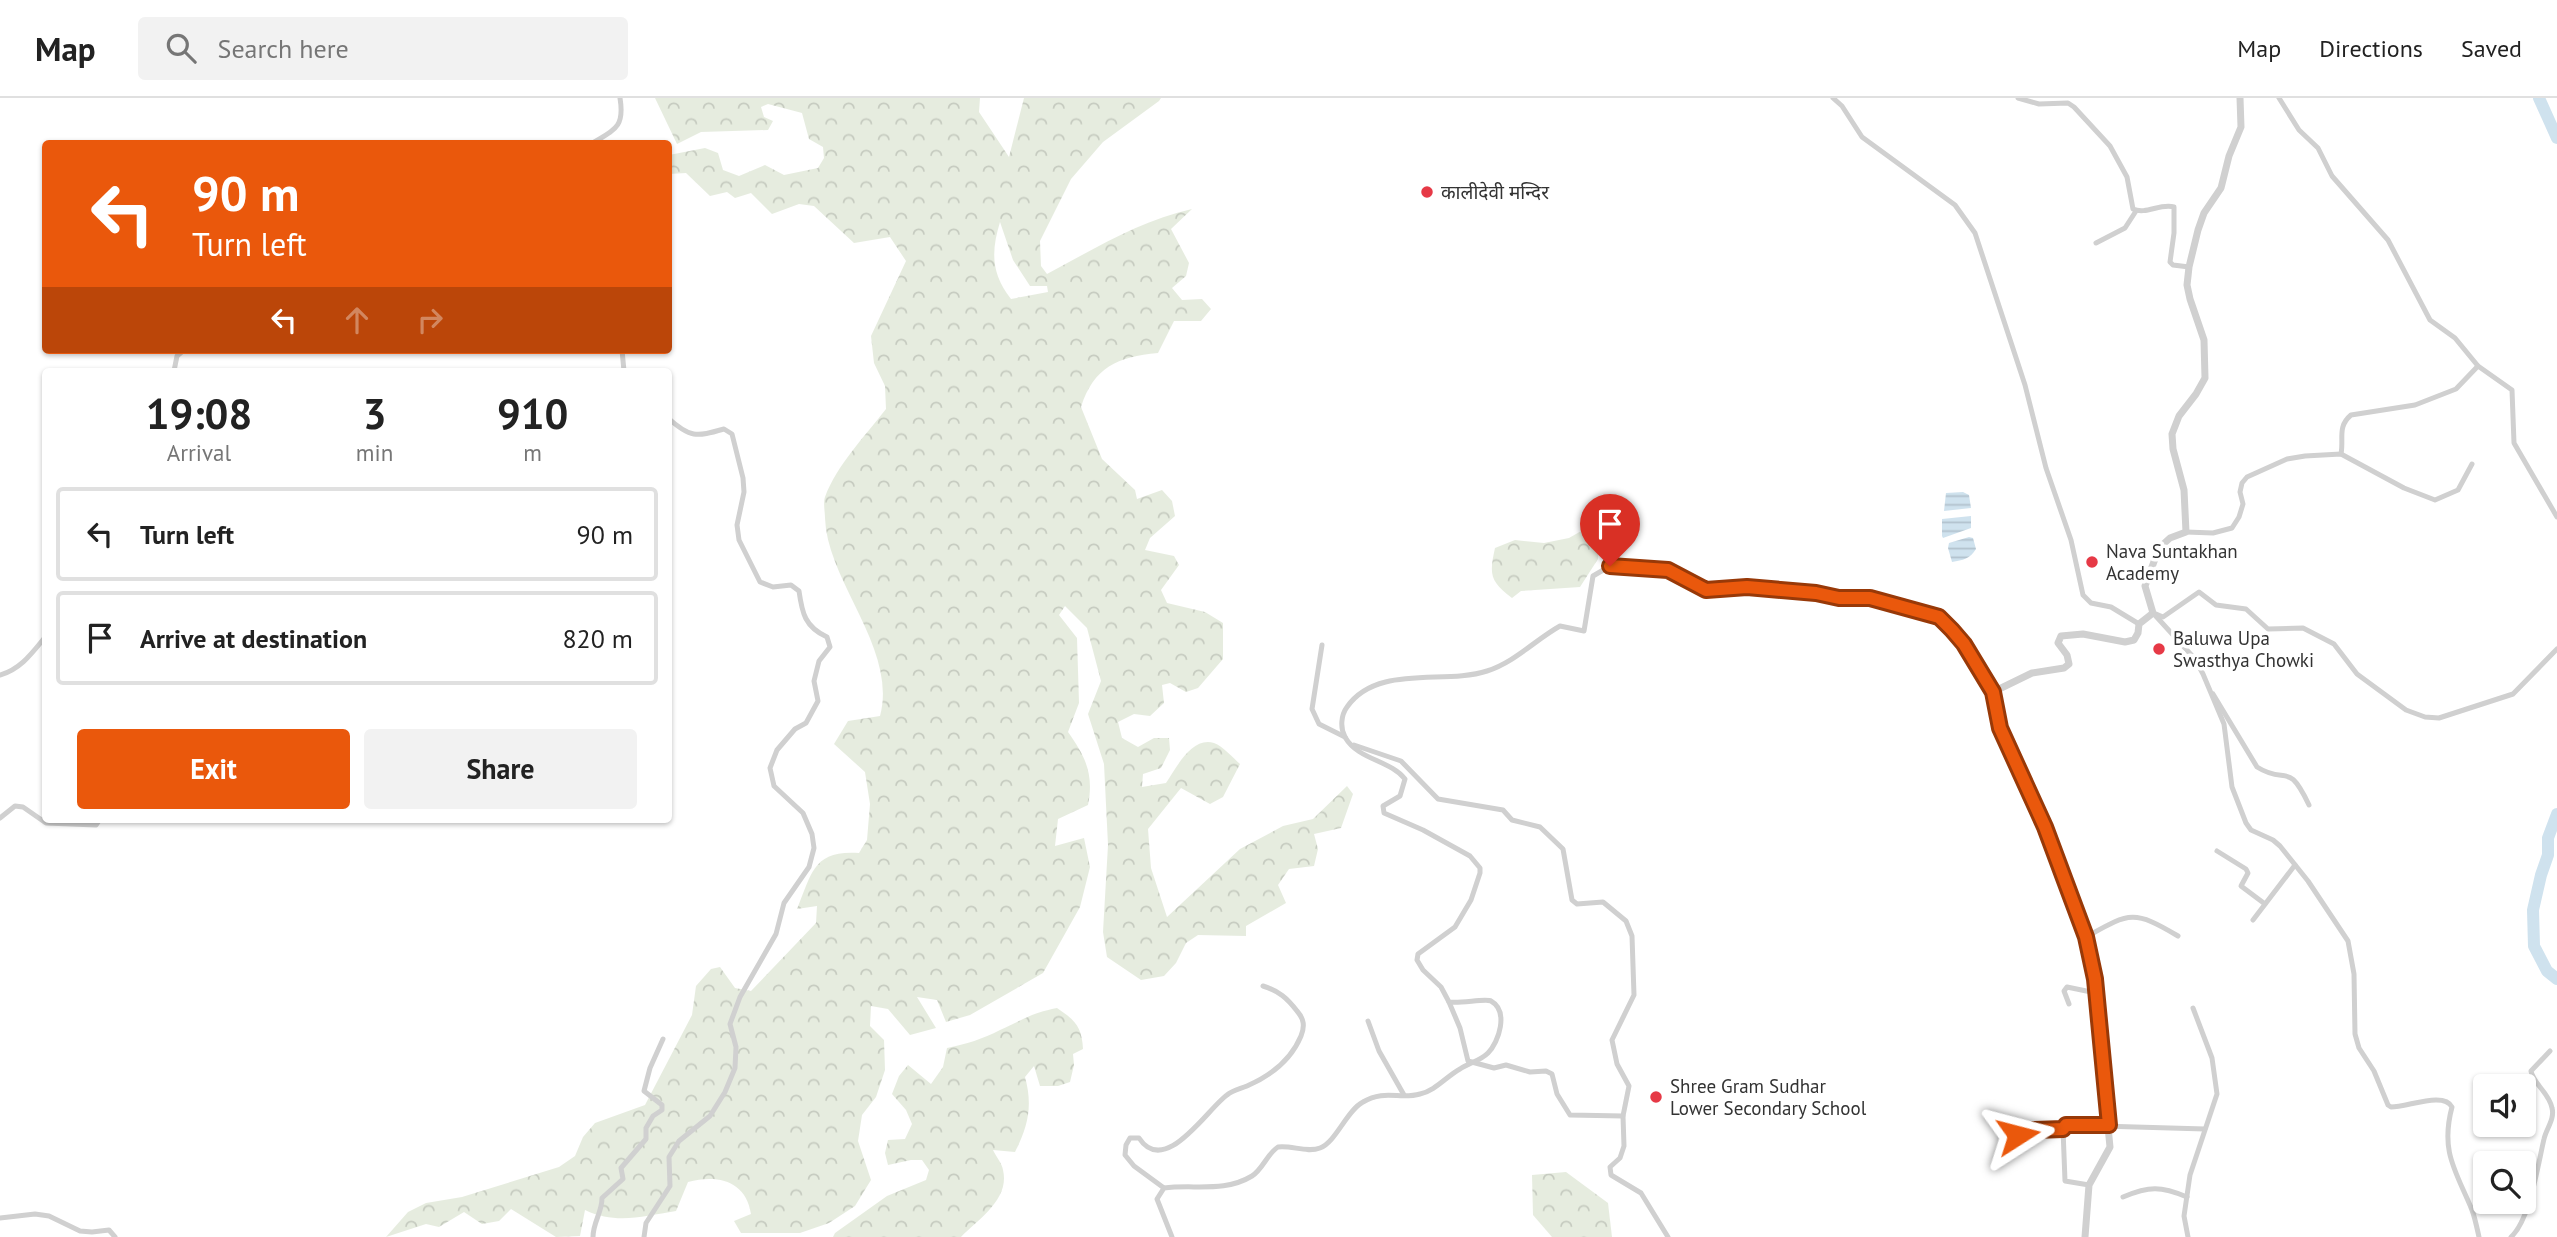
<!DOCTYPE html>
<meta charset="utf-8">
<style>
:root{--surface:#fff;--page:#f2f2f2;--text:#222;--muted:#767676;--line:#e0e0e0;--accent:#ea580c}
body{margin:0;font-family:"PT Sans","Noto Sans Devanagari",sans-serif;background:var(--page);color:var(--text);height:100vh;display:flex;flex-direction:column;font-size:26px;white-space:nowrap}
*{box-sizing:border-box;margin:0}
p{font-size:23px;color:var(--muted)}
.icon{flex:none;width:38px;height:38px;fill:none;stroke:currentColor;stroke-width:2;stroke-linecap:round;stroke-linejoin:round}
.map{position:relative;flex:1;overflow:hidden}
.sheet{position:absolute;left:42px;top:270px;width:630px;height:455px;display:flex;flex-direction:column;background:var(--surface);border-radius:7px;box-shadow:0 2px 5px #0004}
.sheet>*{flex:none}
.hud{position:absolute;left:42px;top:42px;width:630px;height:214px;border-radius:7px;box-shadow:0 2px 5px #0004;background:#ea580c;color:#fff;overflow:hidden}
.fabs{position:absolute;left:2473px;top:976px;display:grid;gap:14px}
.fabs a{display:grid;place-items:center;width:63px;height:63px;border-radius:7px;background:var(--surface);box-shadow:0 2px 5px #0004;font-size:35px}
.pin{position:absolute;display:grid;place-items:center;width:60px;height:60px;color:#fff;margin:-72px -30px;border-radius:50% 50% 50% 0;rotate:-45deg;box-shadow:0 0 7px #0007}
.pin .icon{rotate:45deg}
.me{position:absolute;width:77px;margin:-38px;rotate:81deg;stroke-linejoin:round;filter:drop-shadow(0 0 5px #0008)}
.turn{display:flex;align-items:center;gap:24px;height:147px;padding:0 35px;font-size:32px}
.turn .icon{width:91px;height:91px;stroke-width:2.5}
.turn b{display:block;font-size:49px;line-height:60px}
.lanes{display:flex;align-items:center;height:66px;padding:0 35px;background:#0003;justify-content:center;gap:35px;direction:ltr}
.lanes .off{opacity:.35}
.eta{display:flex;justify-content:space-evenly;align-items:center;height:119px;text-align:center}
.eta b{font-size:42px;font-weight:600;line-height:49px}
.action{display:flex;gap:14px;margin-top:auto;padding:14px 35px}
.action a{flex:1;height:80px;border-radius:7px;background:var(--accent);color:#fff;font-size:28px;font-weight:600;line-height:80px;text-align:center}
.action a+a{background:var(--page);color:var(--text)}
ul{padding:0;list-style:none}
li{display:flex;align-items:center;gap:21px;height:94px;margin:0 14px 10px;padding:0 21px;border:4px solid var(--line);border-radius:7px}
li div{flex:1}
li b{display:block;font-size:26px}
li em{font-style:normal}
header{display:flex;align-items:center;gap:42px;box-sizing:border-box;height:98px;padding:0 35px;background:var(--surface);border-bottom:2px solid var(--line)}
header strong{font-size:33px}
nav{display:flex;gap:38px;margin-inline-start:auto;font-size:24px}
.search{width:490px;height:63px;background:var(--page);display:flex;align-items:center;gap:18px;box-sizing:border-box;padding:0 24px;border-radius:7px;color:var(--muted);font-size:26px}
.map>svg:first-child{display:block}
.forest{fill:url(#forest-crowns);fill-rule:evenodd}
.water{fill:url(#water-rules)}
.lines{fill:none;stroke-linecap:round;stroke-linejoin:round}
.river{stroke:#cfe2ee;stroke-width:12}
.minor{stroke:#d0d0d0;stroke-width:5}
.tertiary{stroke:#d0d0d0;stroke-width:7}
.route-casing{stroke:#983908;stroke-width:18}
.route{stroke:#ea580c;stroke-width:12}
.poi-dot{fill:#e63946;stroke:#fff;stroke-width:2.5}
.labels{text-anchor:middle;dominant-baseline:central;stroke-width:7;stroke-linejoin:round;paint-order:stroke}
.poi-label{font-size:19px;fill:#333;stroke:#fff;text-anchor:start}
</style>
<header>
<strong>Map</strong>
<div class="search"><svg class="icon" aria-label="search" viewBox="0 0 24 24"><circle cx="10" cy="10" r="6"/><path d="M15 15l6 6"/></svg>Search here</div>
<nav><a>Map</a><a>Directions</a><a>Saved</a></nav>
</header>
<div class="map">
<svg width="2557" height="1139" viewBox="0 0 2557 1139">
<defs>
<pattern id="forest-crowns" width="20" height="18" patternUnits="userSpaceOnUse" patternTransform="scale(1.75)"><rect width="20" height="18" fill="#e6ecdf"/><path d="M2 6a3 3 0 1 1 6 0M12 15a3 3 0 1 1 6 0" fill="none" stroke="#c6cbc0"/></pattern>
<pattern id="water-rules" width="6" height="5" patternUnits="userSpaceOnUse" patternTransform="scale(1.75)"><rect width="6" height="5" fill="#cfe2ee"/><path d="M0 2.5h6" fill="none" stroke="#b2c2cd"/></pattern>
</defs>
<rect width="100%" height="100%" fill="#fff"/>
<!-- forest -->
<g class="forest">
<path d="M655,0h325l-1,14 30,45 15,-59h137l-2,3 -56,41 -32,37 -31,62 1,25 6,8c47,-25 94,-54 145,-65l-21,20 18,34 -3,13 -14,12 10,12 20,-1 9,10 -10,12h-27l-16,32c-41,4 -64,14 -77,54l21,52 33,31 2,9 25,-9 10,11 3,15 -25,22 -5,12 29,6 5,9 -18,25 6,13 38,9 18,11v36l-25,29 -12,4 -16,-9 -8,2 2,18 -14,13 -16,-2 -16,8 4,16 16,9 16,-9h15l1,12 -9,18 -18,6 -1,13 24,-4c10,-15 26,-47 48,-40 9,3 19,15 26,21l-17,33 -13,7 -29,-16 -33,41 3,39 16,49 73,-68 43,-23 30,-7 34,-33 6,8 -12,34 -27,6 4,15 -4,17 -25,3 -11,16 8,18 -40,23v10l-48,-1 -12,8 -10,20 -12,13 -23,4 -34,-23 -4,-25 5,-87 -4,-81 -16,-50 13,-33 -14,-53 -22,-22 -6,9 18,23 2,65 -11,29c18,25 26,43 20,73l-30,14 -3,27 29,-8 6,29 -10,40 -37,66 -73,42 -24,7 -9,-22 -20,-3 19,31 -26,7 -22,-26 -17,-3 -1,20 14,14 1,30 -9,27 -14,18 -4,26 13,39 -16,26 -26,17 -29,10h-59l-7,-12 17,-7c-5,-33 -33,-40 -63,-32l-12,29c-33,5 -59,14 -91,-1l-5,26 -24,1 -45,-28 -12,12 -17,3 -18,-12 -25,15 -13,-3 -40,13 22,-25 18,-9 36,-6 97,-30 16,-11 8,-19 12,-14 50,-18 47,-90 4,-29 15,-17 9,-2 15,21 16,3 65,-68 1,-17 -20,3c15,-36 16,-59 62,-56l8,-13 3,-36 -5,-32 -31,-28 14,-23 32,-5c18,-67 -53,-134 -55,-198 0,-6 -2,-15 0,-21 12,-32 40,-61 61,-88l-1,-23 -11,-23 -3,-27 35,-75 -16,-24 -36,6 -40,-37 -15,-2 -27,10 -21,-21 -16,5 -8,-6 -17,4 -24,-23 -17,1v-19l36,-7 13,5 5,17 16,6 26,-11 19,10 34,-7 6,-10 -1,-11 -14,-8 -7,-26 -34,-9 -7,3 3,10 9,4 -5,9 -67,2 -24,12zM1000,124l13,38 17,26h17l1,6 -37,7c-20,-26 -20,-47 -11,-77z"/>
<path d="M1599,407l7,4 10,18 -2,7 -15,6 -1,19 -18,28 -59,4 -9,7c-22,-17 -23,-23 -17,-50l20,-8 29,3 25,-5 14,-8z"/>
<path d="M1057,910c18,12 25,19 26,41l-10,5 1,11 -4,17 -12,4h-18l-6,-20 -9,11c8,29 3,49 -10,75l-22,-2c3,7 9,13 10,20 7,29 -24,49 -42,67h-128l2,-4 52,-37 39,-16 3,-10 -7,-10h-11l-23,5 -3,-12 3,-13 17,-1 7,-15 -6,-14 -14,-16 7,-18 9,-11 23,19 12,-17 4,-19c19,-4 36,-9 53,-18 23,-10 31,-17 57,-22z"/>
<path d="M1566,1074l42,31 4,34h-60l-19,-22 -1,-40z"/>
</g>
<!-- water -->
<g class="water">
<path d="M1963,394l6,3 2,13 -27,3 2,-18z"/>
<path d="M1971,418v12l-28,10 -1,-2v-17z"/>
<path d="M1969,439l4,1 3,11c-6,10 -13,11 -24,13l-4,-14 1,-5z"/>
</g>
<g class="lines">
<!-- river -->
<g class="river">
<path d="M2539,0l18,40"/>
<path d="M2557,716l-9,24v17l-7,20 -8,35 1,36 13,25 10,8"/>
</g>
<!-- minor -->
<g class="minor">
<path d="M1833,0l9,8 20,31 93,68 20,28 50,152 21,83 25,72 12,55 8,8 20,4 28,17"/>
<path d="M2018,0l21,6 29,-1 6,4 36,39 17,31 6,32c13,6 27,-6 41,-2v26l-4,29 3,3 16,2"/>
<path d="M2279,0l20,32 19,18 14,28 56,64 42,80 25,18 23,28 34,24 2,53 43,74"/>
<path d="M591,46c23,-14 34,-16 29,-46"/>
<path d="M2096,145l29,-15 11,-17"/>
<path d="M622,252l2,21"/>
<path d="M174,273l3,-15 7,-6"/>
<path d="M2341,356c3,-16 -4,-27 10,-39l64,-10 41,-16 22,-23"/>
<path d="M2186,434l27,1 19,-5 7,-11 4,-13 -3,-12 2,-9 5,-6 40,-18 18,-3 36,-2 63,34 31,12 23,-10 14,-26"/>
<path d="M2153,515l42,46 8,15 21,50 8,63 14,36 5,7 22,10 7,6 28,35 40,60 6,33 1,60 4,14 15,23 14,34 3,2c17,0 53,-16 61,0 -12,45 4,64 20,103 3,8 5,18 7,27"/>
<path d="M2156,516l7,3 36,-25 17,13 30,4 22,20 35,-1 31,16 23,30 49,36 19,7 14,1 74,-24 44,-45"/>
<path d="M1322,547l-10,64 7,15 26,13"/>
<path d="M0,577c21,-6 32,-22 46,-39"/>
<path d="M2213,596l44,73c30,19 30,-8 52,38"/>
<path d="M1354,647l47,16 37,38 65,11 9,10 28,7 23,22 9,51 5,4 26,-2 23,19 6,15 2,59 -22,45 5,24 12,22 -6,30 1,30 -4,12 -10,9 1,8 30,18 27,44"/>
<path d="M0,720l15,-12 8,1 23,16 50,2 4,-6"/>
<path d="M2217,753l29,18 2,4 -7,13 24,18"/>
<path d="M2253,822l42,-55"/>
<path d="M2086,839c43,-24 47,-28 92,-1"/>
<path d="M1449,904l11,26 8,33 26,7 12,-3 24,7 16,-1 6,3 5,20 13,21 53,1"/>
<path d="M2069,906l-5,-13 3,-4 29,6"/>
<path d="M1368,923l11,30 25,44"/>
<path d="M2063,1031l2,52 24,4"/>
<path d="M2018,1037l16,-5 29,-1 3,-4 139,4"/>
<path d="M1164,1090l-30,-22 -9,-11 1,-10 4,-7h9c26,40 69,-30 88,-43 6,-5 13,-6 20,-9 23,-10 44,-26 54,-50 4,-10 3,-17 -4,-25 -10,-13 -18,-20 -34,-25"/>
<path d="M2123,1099c26,-11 38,-11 64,0"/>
<path d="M0,1120l35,-4 14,2 31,15 12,1 17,-2 6,7"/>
<path d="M593,1139c0,-15 9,-24 9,-39l21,-19 -2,-11 25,-29v-11l7,-12 9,-6v-5l-18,-14 6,-23 13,-29"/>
<path d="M644,1139l2,-14 24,-37 -1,-29 10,-16 31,-25 15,-24 10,-24 1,-21 -6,-23 10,-27 36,-63 8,-31 25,-36 5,-19 -2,-14 -9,-21 -29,-27 -4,-18 7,-18 18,-21 11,-6 12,-22 -4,-20 5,-20 11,-14 -3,-10c-22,-10 -25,-24 -28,-46l-8,-6 -18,2 -13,-5 -21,-42 -2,-15 7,-33 -1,-14 -11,-44 -8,-5c-28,8 -34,9 -56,-11"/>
<path d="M1172,1139l-15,-38 7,-11c30,-4 60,5 88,-12 11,-7 15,-22 26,-29 13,-2 29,6 42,1 16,-6 27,-38 43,-46 22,-13 37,-2 57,-8 15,-3 27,-18 40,-25 9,-6 20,-8 28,-16 11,-11 21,-42 3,-52 -5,-3 -31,3 -42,1l-8,-15 -18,-17 -6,-10 1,-6 37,-27 16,-27 9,-27v-5l-10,-12 -47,-26 -39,-17 -1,-7 17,-10 5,-17c-15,-19 -47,-19 -60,-42 -5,-9 -4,-22 2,-30 30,-43 97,-22 140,-36 28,-9 48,-31 73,-45l24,5 9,-55 17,-10 58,4 38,20 41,-2 69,5 23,5h31l69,19 25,27 29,48"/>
<path d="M2188,1139l-4,-21 6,-41 27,-81 -5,-36 -19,-50"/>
<path d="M2511,1139c19,-17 27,-73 33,-98 2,-10 11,-20 8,-31 -3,-16 -19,-24 -21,-37l19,-20"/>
</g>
<!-- tertiary -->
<path class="tertiary" d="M2085,1139l4,-52 21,-38 -19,-192 -46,-128 -45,-99 -7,-36 39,-19 32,-5 5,-4 -2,-9 -9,-12 3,-7 22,-2 42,8 9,-2 4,-7 1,-9 14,-11 -8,-27 14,-38 11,-10 16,-6 -2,-42 -11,-41 -1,-15 7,-18 17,-22 9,-16 -1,-38 -14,-41 -3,-14 2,-18 9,-37 6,-17 17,-25 8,-32 12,-29 -1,-29"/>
</g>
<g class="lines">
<!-- route casing -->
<g class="route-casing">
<path id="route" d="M1610,468l58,4 38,20 41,-3 69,6 23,5h31l69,19 13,13 12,14 29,48 7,36 45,99 41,110 9,42 14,146h-43l-3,4 -28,1 -17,5"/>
</g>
<!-- route -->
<use href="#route" class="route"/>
</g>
<!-- markers -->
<g class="poi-dot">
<circle cx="1427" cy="94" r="7"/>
<circle cx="2092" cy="464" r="7"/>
<circle cx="2159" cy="551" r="7"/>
<circle cx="1656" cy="999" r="7"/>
</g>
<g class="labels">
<!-- poi labels -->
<g class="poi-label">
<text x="1441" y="94">कालीदेवी मन्दिर</text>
<text x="2106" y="453">Nava Suntakhan<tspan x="2106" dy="22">Academy</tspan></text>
<text x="2173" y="540">Baluwa Upa<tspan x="2173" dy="22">Swasthya Chowki</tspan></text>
<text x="1670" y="988">Shree Gram Sudhar<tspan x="1670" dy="22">Lower Secondary School</tspan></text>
</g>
</g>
</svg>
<div class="fabs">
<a><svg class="icon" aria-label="sound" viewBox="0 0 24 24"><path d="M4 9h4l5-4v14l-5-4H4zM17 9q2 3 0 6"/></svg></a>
<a><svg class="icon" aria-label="search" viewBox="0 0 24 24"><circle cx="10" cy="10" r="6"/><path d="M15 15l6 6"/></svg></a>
</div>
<div class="pin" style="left:1610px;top:468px;background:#d93025"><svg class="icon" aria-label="arrive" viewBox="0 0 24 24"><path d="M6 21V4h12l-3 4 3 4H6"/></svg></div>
<svg class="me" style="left:2018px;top:1037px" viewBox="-20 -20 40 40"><path d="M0-17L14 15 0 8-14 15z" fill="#ea580c" stroke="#fff" stroke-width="4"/></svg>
<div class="hud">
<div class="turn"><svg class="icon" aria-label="left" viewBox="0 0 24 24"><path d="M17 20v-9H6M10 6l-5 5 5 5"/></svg><div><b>90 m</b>Turn left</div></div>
<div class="lanes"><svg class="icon" aria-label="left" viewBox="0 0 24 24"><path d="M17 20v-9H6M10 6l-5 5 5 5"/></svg><svg class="icon off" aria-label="ahead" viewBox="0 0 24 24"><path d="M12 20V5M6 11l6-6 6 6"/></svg><svg class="icon off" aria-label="right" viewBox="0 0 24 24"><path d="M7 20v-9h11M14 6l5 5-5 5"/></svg></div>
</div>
<section class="sheet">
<div class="eta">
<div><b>19:08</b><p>Arrival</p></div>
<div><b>3</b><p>min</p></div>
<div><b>910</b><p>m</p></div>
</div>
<ul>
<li><svg class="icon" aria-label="left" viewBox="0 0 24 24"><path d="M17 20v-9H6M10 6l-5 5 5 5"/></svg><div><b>Turn left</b></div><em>90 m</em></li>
<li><svg class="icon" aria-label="arrive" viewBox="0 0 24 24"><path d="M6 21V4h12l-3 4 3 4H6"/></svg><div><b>Arrive at destination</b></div><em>820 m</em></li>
</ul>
<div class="action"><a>Exit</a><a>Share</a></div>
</section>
</div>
